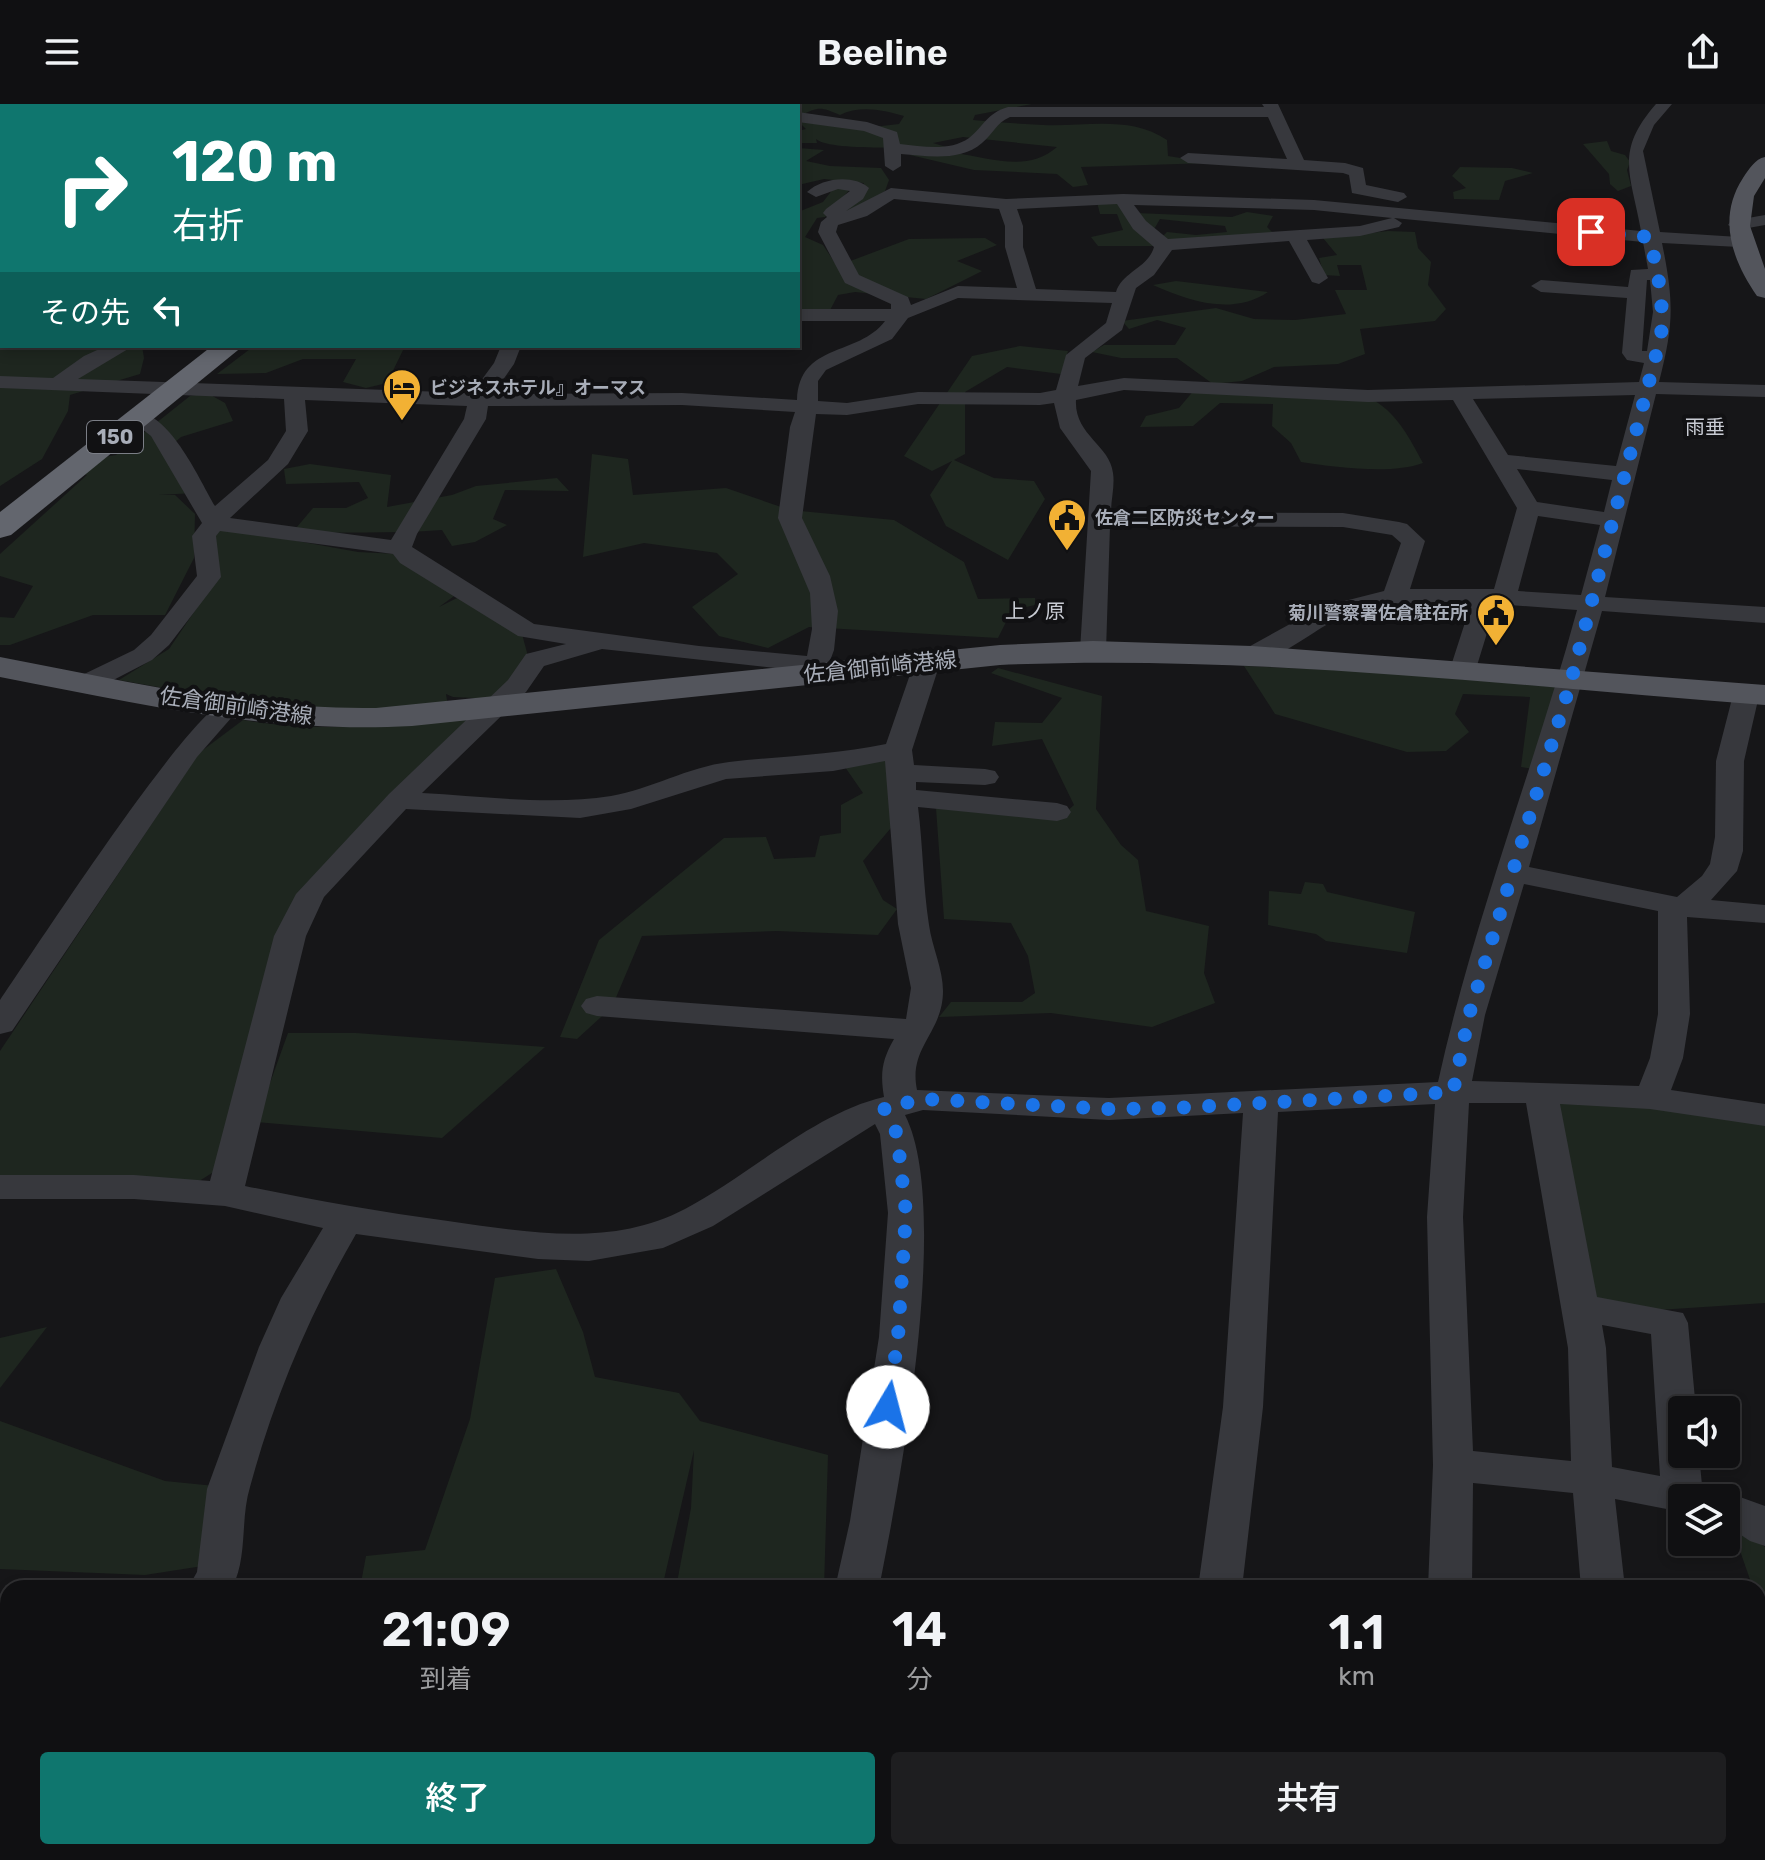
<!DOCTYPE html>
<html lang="ja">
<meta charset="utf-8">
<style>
:root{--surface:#101012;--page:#1e1e20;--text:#f1f3f6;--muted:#9c9d9f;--line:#303032;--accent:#0f766e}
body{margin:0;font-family:Rubik,"Noto Sans JP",sans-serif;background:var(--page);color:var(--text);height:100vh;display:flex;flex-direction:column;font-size:30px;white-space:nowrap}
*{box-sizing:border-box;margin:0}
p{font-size:26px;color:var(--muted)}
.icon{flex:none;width:44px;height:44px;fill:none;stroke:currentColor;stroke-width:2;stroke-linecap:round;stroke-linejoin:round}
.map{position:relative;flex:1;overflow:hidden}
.panel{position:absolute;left:0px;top:1476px;width:1766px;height:280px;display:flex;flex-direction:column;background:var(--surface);border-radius:24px 24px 0 0;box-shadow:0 4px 12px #0003,0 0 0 2px var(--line)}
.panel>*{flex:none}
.top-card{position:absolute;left:0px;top:0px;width:800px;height:244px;box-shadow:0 4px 12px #0003,0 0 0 2px var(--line);background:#0f766e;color:#fff;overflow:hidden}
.tools{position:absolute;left:1668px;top:1292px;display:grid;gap:16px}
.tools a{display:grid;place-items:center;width:72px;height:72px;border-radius:8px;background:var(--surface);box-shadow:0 4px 12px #0003,0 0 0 2px var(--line);font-size:40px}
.pin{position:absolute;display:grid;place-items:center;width:68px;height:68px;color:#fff;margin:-34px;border-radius:16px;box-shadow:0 4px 12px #0006}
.me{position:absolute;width:88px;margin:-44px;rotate:8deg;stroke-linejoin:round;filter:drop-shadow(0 0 6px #0008)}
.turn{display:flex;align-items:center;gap:28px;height:168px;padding:0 40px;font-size:36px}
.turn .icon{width:104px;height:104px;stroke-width:2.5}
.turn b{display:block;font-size:56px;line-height:68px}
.then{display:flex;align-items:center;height:76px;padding:0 40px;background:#0003;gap:16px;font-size:30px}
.eta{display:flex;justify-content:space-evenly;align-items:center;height:136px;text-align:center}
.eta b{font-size:48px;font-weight:600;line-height:56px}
.button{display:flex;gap:16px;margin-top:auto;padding:16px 40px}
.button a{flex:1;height:92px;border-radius:8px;background:var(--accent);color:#fff;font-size:32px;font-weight:600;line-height:92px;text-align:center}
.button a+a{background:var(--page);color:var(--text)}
header{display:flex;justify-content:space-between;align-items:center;height:104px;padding:0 40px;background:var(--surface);font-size:36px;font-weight:600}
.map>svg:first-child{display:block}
.built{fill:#222225}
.green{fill:#1e261f}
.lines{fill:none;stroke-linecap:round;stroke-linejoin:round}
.minor{fill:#37383d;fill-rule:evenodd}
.major{fill:#53555c;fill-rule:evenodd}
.highway{fill:#63666e;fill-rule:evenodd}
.route{stroke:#1a73e8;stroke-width:14;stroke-dasharray:0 25.2}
.labels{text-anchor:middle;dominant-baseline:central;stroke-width:8;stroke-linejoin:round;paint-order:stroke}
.far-poi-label{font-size:18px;font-weight:bold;fill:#a8adb8;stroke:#111113;text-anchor:start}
.far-neighbourhood-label{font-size:20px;fill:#c9ccd4;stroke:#111113}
.shield{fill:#111113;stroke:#7b7e86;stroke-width:2}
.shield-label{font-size:20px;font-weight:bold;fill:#a8adb8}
.street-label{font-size:22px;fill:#a8adb8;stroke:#111113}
</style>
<header><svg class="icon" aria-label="menu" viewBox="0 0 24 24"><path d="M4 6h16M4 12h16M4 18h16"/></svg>Beeline<svg class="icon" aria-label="share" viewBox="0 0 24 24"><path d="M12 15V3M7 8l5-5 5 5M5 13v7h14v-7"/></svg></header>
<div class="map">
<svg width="1765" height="1756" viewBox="0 0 1765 1756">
<rect width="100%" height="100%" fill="#161618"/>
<!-- built -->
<path class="built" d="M0,0h468l-466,2 -2,137z"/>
<!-- green -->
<g class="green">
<path d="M791,0h241l-57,11 -2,5c23,2 46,4 70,5 42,2 87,-10 124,15l1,16 43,7 -130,4 7,18 -15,2 -16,-13 -83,-4 -64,-15c15,-1 31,-4 45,-2 36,5 72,20 102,-6l-94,-10 -30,6 13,4c-26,-1 -115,5 -130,-8l1,4h-19v-12l8,-2 -8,-8 66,7 35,-4 5,-8c-21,-6 -44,-11 -64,-1 -21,-9 -20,-8 -42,1v-10h-10z"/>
<path d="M1607,37l4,10 14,4 5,7 -3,8 4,16 -13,5 -8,-7 -1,-10 -26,-30z"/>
<path d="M798,44l26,2 -18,11 24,5 51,2 8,12 -4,11 -26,16 -15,5 14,-16 6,-13 -40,-4 -26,6z"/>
<path d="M1460,63l52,1 21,5 -28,8 -6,19 -45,-1 -1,-7 13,-4 -14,-12z"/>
<path d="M851,84l-26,29 -8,1 -12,19 18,8 14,21 72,-27 76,-1 12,7 -40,16 25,10 -56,28 -71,-7 -17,3 -9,17 -31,3v-103l25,-10 10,-13z"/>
<path d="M1119,97l36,45h-57l-7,-9 32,-7 -6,-16h-17l-3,-12z"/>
<path d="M1247,108l26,4 -6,11 6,6 -102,9 -9,-5 5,-5 29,3 31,-3 -2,-6 -65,-7 -7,12 -17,-18 96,4z"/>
<path d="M1388,127l27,1 3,16 13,14 -3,23 18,24 -11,12 -75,8 5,25 -27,10 -64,3 -32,14 -29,3 -36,-26h-56l-29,-6 12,-7h71l11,-17 -29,-8 -28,9 -7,-8 94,-13 38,11 41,1 51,-6 -11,-24h32l-6,-25h-24l3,11 -16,-1 -5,-17 18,-3 -14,-17z"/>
<path d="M1176,177l92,11c-36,24 -79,9 -115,-7z"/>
<path d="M0,202l2,40h140l2,12 -4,16 -70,21 -2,16 -26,48 -42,27z"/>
<path d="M254,242h151l-18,37 -21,5 -23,-6 13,-23h-53l-37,14 -49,1z"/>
<path d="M1020,242l48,5 -7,23 -54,-7 -42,25v62l-11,6 40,18 40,3 11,18 -37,61 -62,-34 -16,-31 22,-34 -20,10 -28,-15 68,-100z"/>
<path d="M1195,285l180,12c23,14 35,38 48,62 -32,12 -88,4 -122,-1l-10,-19 -19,-17 1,-22 -53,-1 -27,23 -53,1 6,-11 33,-8z"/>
<path d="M207,289l18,10 8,18 -52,16 -7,6 20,50 -35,2h16l20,19 -1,44 -29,57h-72l-83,30h-10v-28l14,1 19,-32 -33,-10v-22l87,-79 -6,-2 23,-16 12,-2 74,-59z"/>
<path d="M592,350l36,5 5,36 93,-7 64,22 104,10 70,42 14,37 57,-1v7l-23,5 -14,28 -189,-11 -41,21 -49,-12 -27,-29 46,-33 -21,-21 -73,-10 -61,14z"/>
<path d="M310,360l81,11 -4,32 65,-12 24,-9 81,-8 12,13 -64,-1 -12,29 14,6 -32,17 -23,4 -10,-16c-52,4 -100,1 -151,4l22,-26h33l22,-10 -9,-16 -73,2 -2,-15z"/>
<path d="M225,424l133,24 39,2 60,40 -18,13 22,-11 61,38 7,26 -34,39 -42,-2 -7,-3 2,13 -40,4 -138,-4 -151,-27 50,-31 48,-71 -2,-45z"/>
<path d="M1244,562l134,6 188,16 -26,82 -19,-3 9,-70 -67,-3 -8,20 14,18 -23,19 -39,1 -132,-38z"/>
<path d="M998,564l104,28 -6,113 25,36 17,15 8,51 63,15 -5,47 11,30 -63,24 -101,-14 -112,4 12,-15h71l13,-9 -7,-37 -17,-33 -67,-4 -8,-111 128,6 10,-9 -32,-66 -50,7 3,-24 47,1 20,-25 -71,-25z"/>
<path d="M473,611l-173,181 -80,272 -24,15 -196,-6v-126l199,-298 44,-33c77,14 153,4 230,-5z"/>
<path d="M893,654l8,58 -38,45 20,39 14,9 -19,26 -101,-4 -135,5 -30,71 -35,32 -17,-2 39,-97 125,-102 42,-1 8,22 41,-2 5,-21 21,-3v-28l22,-12 -18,-26z"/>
<path d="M1305,778l18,2 4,8 88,20 -8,41 -81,-12 -10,-7 -48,-9 1,-34 32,3z"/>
<path d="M288,929h68l189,14 -103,91 -186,-16z"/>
<path d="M1556,999h88l121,16v184l-107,7 -64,-9z"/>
<path d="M556,1165l27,63 12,45 84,16 21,28 128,34 -4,133h-148l15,-80 3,-58 -32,138h-302l6,-32 59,-6 45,-131 25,-141z"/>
<path d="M47,1223l-47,61v-50z"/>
<path d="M0,1317l165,60 60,6 -16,78 -64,10 -145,-6z"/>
<path d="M1730,1418l35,25v75l-7,-20v-14h-5z"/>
<path d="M127,1475h70v9h-158z"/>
<path d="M689,1748h113l-2,8h-101z"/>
</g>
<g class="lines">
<!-- minor -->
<g class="minor">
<path d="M705,0h20l2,2h-20z"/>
<path d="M1262,0h16l26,56 41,3 18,5 3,17 38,8 3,4 -9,5 -46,-9 -3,-18 -6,-2 -155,-10 -8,-5 8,-5 99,6 -19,-42h-258c-14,6 -17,17 -28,26 -22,19 -55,13 -81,11v12l-8,5 -8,-5 -2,-28 -19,-7 -66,-9v-10l69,10 30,10 3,12c22,2 49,8 69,-6 15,-12 18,-25 39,-31h256z"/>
<path d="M1656,0h16l-18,21 -11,26 17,81 79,5 9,5 -9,5 -77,-4c12,59 12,81 -3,139l106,3v12l-109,-3 -51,203 160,10v16l-163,-12 -73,256 148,30 25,-21 8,-12 5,-27 1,-76 19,-74h18l5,13 -14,61 -1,90 -6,20 -26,29 54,5v18l-78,-6 3,97 -7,44 -12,32 94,14v22l-115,-17 -90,-5 37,193 86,16 5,10 8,87h-14v44h17l3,31 6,1 5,10 13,-4 39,14v40l-15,-5 -24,-16v-27h-44v14l-67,-13 10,89h-44l-8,-95 -100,-10 -1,105h-44l5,-123 -6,-248 8,-113 -157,8 -15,295 -21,181h-44l25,-181 20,-294 -134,7 -186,-10 -18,5c47,92 -5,368 -26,473h-44l15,-67 29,-184 9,-124 -8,-79 -5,-10 -162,102 -50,22 -74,13 -51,-2 -182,-25c-46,79 -82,164 -106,253 -10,33 -2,70 -18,101h-44l9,-16 10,-83 52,-142 22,-49 42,-70 -98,-22 -91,-7h-134v-24h134l76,6 64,-245 22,-42 93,-100 119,-114 18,-26 40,-10 -48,-8 -118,-73 -7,-9 -173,-23 -4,5 5,41 -52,68 -17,15 -56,29h-18l-4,-6 4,-6 56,-27 17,-15 46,-59 -5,-40 10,-13 -51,-87 -23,-18 3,-5c36,-8 69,68 84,93l53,-46 18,-29 -2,-32 -284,-11v-12l53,2 31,-22 22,-10h27l-55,33 394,14 22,-30 7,-17h20l-7,18 -21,30 189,-1 115,7c2,-58 61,-43 88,-79h-87v-12h93v-5l-46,-21 -27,-51 3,-10 6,-5 -4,-4 3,-4 24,-18 -12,-2 -22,8 -9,-5c15,-14 46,-18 62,-4l-6,11 -17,12 45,-23 115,11 117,-5 191,6 327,31c-10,-57 -27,-79 15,-127zM894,95l105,10 6,17v21l12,41 -59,-2 -47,19 -3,-8 -49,-22 -23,-43 2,-7 29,-9zM1117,100l16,25 21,18c-6,21 -32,25 -38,45l-80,-3 -13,-42v-21l-6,-17zM1134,101l180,5 78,8 -32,8 -192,13 -22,-18zM1394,114l249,24 5,27 -17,1 -3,17 -87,-7 -10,6 10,6 86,6 -5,55 5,7 17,3 -5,19 -271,8 -244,-12 -46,8 7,-28 37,-28 14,-42 18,-13 18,-25 117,-9 23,41 7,2 9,-6 -21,-38 53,-4 39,-9 3,-4zM1647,176h3l3,32 -6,39h-5zM958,194l154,5 -6,20 -40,32 -10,35 -16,3 -122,-1 -71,11 -29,-2v-20l8,-11 66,-31 16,-21zM1124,286l244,12 85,-2 64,108 -23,81h-84l15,-48 -18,-17 -8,-2 -56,-9 -232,-1c0,-12 4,-27 2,-39 -3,-28 -39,-38 -37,-73zM1635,291l-19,71 -108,-11 -35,-56zM305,296l162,6 -3,13 -73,121 -161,-22 58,-54 20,-33zM1054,299l6,25 31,43 -11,180 4,5h18l4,-5 4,-125 233,1 49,8 9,8 -17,48 -63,16 -78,43 -4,6 4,6c27,6 69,-31 94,-43 40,-20 90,-15 134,-15l-22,68 4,6h18l4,-6 21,-68 81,6c-43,158 -104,312 -139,472l-329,16 -192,-8c-9,-43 26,-57 26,-99 0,-22 -11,-44 -14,-66 -6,-39 -6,-79 -11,-118l139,14 10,-3 4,-6 -4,-6 -10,-3 -141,-13v-8l69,3 10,-2 4,-6 -4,-6 -10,-2 -71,-4 -2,-15 28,-87 -4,-6h-18l-4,6 -28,81c-54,11 -103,12 -157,18 -41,5 -78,27 -118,34 -61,10 -127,0 -189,-3l104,-101 18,-26 58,-17 200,22 3,9h18l11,-30 4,-39 -8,-35 -28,-58 14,-104 31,1 71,-11 122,1zM682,301l113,7 -5,15 -12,91 32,75 2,36 -5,27 -108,-10 -165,-22 -122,-77 5,-13 69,-115 2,-13zM1517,365l95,11 -8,32 -67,-10zM1538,412l62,9 -19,70 -63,-4zM885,657l13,163 13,64 -5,31 -309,-23 -11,3 -5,7 5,7 11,3 297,23c-12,21 -14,34 -10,58 -70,16 -134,78 -199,112 -74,39 -158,23 -237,12 -69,-9 -136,-21 -203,-35l61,-250 18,-39 82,-88 174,9 51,-9 95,-30 107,-8zM1524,780l134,27v103l-8,44 -11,28 -167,-5 13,-66zM1469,999h57l42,245 3,113 -98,-10 -10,-234zM1602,1221l49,9 9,142 -48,-9 -6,-119z"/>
<path d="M1765,111v10l-28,5 -9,-5 3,-4z"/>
<path d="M226,597l10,2 3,6 -42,48 -185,274 -12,3v-34c32,-46 190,-290 226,-299z"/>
<path d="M8,1695v52l-8,2v-51z"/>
<rect x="797" y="1748" width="48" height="8"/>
<path d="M1147,1748h48l-1,8h-48z"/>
<rect x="1419" y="1748" width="48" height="8"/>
<path d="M1603,1748h48l1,8h-48z"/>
</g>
<!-- major -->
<g class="major">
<path d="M1765,53v21l-11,18 -4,30 15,43v29l-8,-2c-25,-36 -40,-78 -14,-118 6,-9 12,-19 22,-21z"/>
<path d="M1093,537l159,5 513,39v20c-253,-19 -511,-51 -765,-40l-588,61c-146,8 -271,-22 -412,-49v-20c125,24 248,53 376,51l624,-63z"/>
</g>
<!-- highway -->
<path class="highway" d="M212,242h31l-232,189 -11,3v-26z"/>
</g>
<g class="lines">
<!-- route -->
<path class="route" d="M888,1303l10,-70 8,-124 -9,-79 -13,-26 39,-9 186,10 66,-1 278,-16 16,-77 102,-334 90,-345c3,-35 -3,-65 -12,-99l-58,-5"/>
</g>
<!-- icons -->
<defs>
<g id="hotel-pin" transform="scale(2)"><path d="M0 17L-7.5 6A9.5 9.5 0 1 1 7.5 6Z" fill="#f2b134" stroke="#111113"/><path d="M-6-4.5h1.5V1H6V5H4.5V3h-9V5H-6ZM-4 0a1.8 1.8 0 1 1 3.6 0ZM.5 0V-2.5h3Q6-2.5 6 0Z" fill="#111"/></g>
<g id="civic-pin" transform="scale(2)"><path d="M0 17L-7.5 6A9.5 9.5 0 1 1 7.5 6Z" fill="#f2b134" stroke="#111113"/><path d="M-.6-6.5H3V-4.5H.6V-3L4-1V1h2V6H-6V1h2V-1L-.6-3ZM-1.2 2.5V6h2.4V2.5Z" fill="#111"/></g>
</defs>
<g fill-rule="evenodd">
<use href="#hotel-pin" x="402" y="284"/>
<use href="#civic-pin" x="1067" y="414"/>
<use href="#civic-pin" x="1496" y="509"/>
</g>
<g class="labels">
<!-- far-poi labels -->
<g class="far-poi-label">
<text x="430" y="284">ビジネスホテル』オーマス</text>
<text x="1095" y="414">佐倉二区防災センター</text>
<text x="1468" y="509" text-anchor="end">菊川警察署佐倉駐在所</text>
</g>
<!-- far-neighbourhood labels -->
<g class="far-neighbourhood-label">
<text x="1705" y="323">雨垂</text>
<text x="1035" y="507">上ノ原</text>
</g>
<!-- shield labels -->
<rect class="shield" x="87" y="317" width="56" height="32" rx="6"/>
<g class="shield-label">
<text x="115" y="333">150</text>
</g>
<!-- street labels -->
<g class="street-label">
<text transform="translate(880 563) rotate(-6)">佐倉御前崎港線</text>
<text transform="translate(236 602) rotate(8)">佐倉御前崎港線</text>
</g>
</g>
</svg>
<div class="tools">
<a><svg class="icon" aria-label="sound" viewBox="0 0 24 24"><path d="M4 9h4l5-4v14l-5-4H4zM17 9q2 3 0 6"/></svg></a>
<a><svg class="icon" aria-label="layers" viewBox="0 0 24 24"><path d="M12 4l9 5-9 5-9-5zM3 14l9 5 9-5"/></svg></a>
</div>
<div class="pin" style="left:1591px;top:128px;background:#d93025"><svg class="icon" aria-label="arrive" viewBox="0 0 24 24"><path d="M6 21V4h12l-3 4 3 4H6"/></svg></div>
<svg class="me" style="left:888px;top:1303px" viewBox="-20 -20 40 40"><circle r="19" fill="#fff"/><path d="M0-13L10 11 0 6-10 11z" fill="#1a73e8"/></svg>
<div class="top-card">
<div class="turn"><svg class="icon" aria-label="right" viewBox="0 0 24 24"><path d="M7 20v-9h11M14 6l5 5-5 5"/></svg><div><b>120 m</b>右折</div></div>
<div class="then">その先<svg class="icon" aria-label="left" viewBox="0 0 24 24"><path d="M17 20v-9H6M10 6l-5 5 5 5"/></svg></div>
</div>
<section class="panel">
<div class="eta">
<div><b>21:09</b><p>到着</p></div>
<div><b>14</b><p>分</p></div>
<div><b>1.1</b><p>km</p></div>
</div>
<div class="button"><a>終了</a><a>共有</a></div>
</section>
</div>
